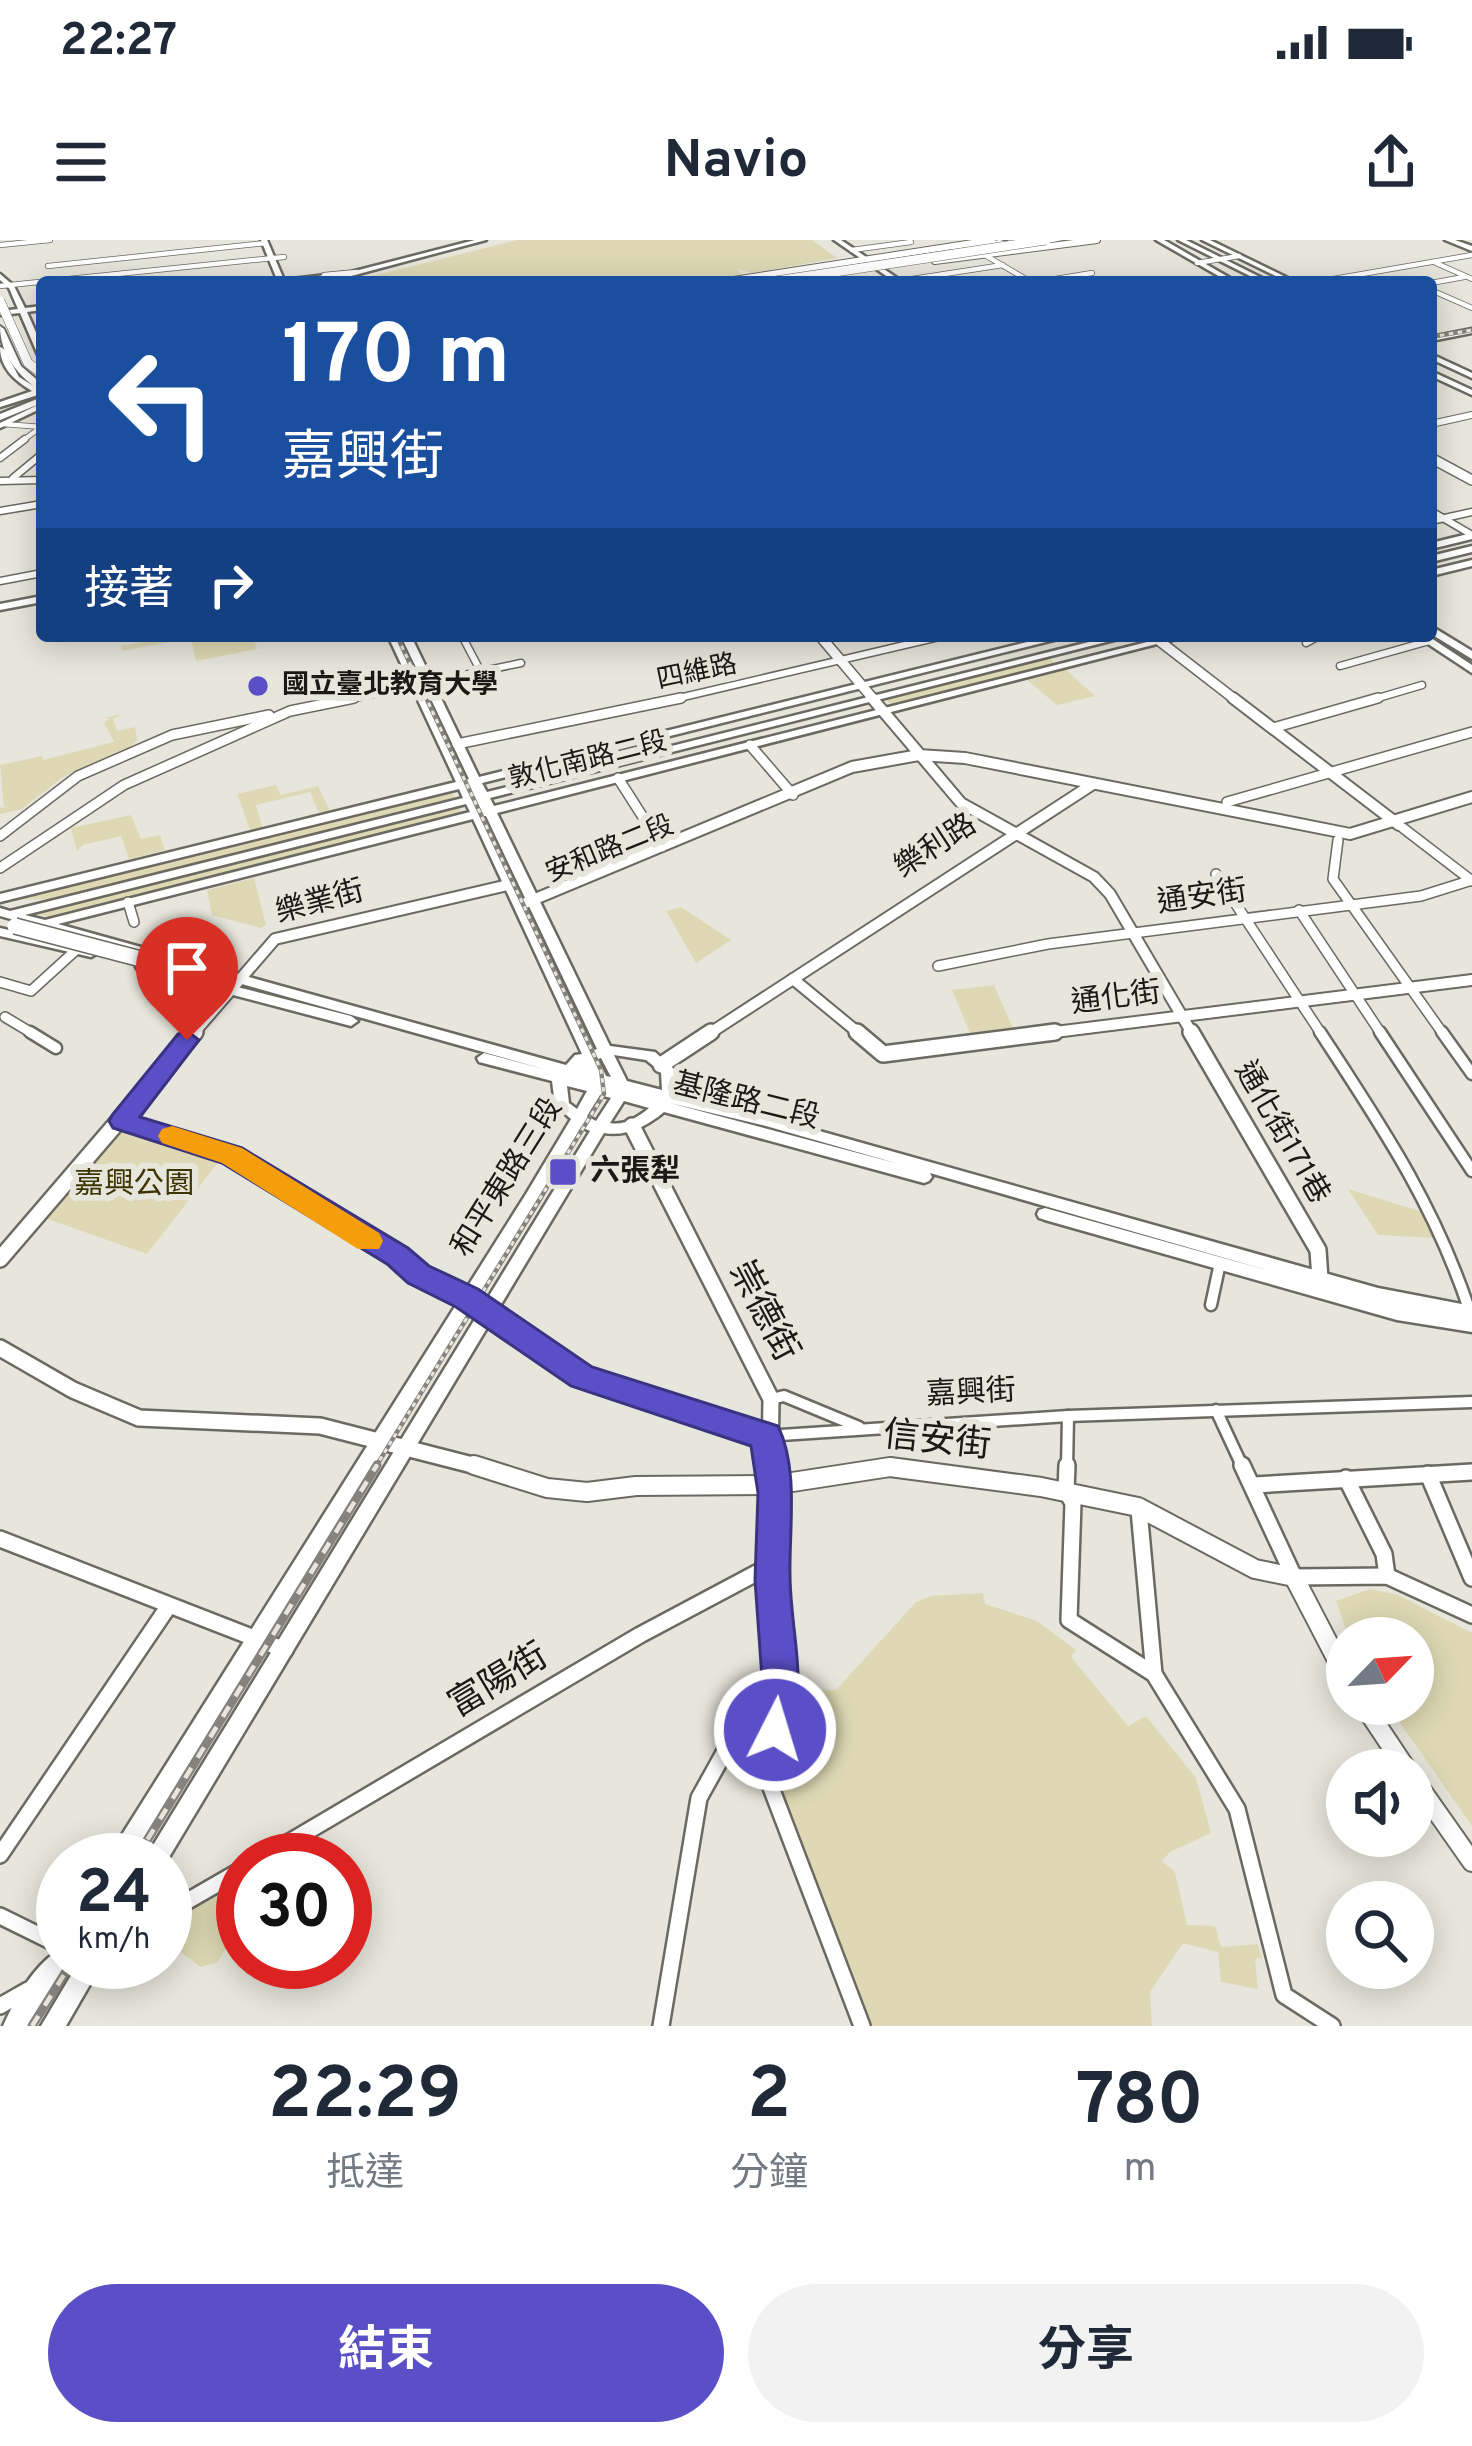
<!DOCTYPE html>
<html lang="zh-TW">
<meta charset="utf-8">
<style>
:root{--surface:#fff;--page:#f2f2f3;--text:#1f2937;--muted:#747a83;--accent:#5a4fc7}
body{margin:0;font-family:Overpass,"Noto Sans TC",sans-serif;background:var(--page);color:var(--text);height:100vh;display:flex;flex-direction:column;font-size:45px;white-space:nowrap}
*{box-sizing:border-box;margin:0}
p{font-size:39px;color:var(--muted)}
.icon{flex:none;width:66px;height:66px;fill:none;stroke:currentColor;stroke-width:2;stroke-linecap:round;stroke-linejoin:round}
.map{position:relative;height:1786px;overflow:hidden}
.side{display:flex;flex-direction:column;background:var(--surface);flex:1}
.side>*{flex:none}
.guide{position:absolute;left:36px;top:36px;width:1401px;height:366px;border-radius:12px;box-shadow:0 6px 30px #0003;background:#1a4fa0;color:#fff;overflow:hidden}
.needle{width:78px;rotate:65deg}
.controls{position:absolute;left:1326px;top:1377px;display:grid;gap:24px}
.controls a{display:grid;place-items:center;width:108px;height:108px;border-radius:50%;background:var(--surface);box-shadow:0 6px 30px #0003;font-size:60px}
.speed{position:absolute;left:36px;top:1593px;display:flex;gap:24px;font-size:60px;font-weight:700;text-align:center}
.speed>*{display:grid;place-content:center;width:156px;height:156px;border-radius:50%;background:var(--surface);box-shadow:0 6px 30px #0003;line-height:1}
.speed small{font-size:30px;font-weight:400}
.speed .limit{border:18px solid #d22;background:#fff;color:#111}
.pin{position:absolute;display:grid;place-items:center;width:102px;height:102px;color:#fff;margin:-123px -51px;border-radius:50% 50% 50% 0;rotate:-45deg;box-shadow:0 0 12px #0007}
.pin .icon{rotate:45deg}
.me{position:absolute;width:132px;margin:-66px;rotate:5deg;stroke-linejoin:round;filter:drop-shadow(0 0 9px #0008)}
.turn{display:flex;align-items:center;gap:42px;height:252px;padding:0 48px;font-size:54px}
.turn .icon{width:156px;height:156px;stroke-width:2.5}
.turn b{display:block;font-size:84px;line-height:102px}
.then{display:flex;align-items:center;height:114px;padding:0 48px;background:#0003;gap:24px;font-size:45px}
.eta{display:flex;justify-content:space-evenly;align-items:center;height:204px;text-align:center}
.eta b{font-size:72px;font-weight:700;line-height:84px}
.cta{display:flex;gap:24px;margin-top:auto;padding:24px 48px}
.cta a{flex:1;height:138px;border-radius:72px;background:var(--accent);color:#fff;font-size:48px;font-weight:700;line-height:138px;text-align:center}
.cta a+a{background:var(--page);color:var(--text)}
.status{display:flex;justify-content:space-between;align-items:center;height:84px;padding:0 60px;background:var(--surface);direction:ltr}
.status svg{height:33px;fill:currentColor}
header{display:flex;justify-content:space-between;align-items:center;height:156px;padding:0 48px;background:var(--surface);font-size:54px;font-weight:700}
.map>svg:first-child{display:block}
.green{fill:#ded9b4}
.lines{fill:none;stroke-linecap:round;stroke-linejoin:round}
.minor-far4-casing{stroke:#6b6a62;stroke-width:6}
.minor-far3-casing{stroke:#6b6a62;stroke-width:9}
.minor-far2-casing{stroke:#6b6a62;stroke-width:12}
.minor-far1-casing{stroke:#6b6a62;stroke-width:15}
.minor-casing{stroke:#6b6a62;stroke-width:20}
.tertiary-far4-casing{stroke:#6b6a62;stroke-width:8}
.tertiary-far3-casing{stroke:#6b6a62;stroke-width:12}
.tertiary-far2-casing{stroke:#6b6a62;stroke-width:14}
.tertiary-far1-casing{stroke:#6b6a62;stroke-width:20}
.tertiary-casing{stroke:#6b6a62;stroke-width:22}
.secondary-casing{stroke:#6b6a62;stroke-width:5}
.primary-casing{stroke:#6b6a62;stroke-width:5}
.trunk-casing{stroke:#6b6a62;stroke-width:4}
.minor-far4{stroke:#fff;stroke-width:4.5}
.minor-far3{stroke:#fff;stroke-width:6}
.minor-far2{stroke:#fff;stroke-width:9}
.minor-far1{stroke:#fff;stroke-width:10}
.minor{stroke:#fff;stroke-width:15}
.tertiary-far4{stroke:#fff;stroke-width:6}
.tertiary-far3{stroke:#fff;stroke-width:9}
.tertiary-far2{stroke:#fff;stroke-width:10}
.tertiary-far1{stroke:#fff;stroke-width:15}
.tertiary{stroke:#fff;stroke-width:18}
.secondary{fill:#fff;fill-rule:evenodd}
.primary{fill:#fff;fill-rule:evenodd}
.trunk{fill:#fff;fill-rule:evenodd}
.rail-far1-casing{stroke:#84837d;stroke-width:4.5}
.rail-casing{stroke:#84837d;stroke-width:9}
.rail-far1{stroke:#e7e6dc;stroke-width:3;stroke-dasharray:4.5;stroke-linecap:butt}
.rail{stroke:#e7e6dc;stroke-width:4.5;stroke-dasharray:12;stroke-linecap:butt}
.trunk-bridge-far1-casing{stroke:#6b6a62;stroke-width:10;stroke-linecap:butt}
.trunk-bridge-casing{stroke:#6b6a62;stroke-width:18;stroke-linecap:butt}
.trunk-bridge-far1{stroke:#fff;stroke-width:9}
.trunk-bridge{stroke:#fff;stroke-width:15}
.route{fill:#5a4fc7;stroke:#3a3381;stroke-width:3}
.slow{fill:#f59e0b}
.poi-dot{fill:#5a4fc7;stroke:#e7e6dc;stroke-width:4.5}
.labels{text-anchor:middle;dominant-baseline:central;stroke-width:12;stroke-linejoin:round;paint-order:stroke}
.far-street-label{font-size:27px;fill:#1a1916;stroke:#e7e6dc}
.far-poi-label{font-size:27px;font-weight:bold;fill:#1a1916;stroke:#e7e6dc;text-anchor:start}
.street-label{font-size:30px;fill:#1a1916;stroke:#e7e6dc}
.poi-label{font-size:30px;font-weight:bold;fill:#1a1916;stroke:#e7e6dc;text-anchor:start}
.park-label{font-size:30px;fill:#3d3603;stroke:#e7e6dc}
.near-street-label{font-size:36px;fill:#1a1916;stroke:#e7e6dc}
</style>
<div class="status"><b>22:27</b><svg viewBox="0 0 49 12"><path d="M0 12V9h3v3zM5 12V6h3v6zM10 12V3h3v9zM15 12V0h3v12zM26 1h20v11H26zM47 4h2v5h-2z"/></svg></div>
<header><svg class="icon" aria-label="menu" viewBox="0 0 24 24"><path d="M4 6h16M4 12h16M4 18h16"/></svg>Navio<svg class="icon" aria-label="share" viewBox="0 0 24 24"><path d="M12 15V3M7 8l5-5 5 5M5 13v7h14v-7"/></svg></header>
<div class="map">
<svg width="1472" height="1786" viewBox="0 0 1472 1786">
<rect width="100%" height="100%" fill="#e7e6dc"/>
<!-- green -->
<g class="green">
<path d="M517,0h295l25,18 -85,15 -15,-4 6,6 -49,7h-346z"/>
<path d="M130,396h123l4,13 -61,12 -5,-23 -69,13 -1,-5 17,-3z"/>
<path d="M1049,418l8,7 -165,41 -6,-6z"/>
<path d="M1065,429l30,27 -38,9 -31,-26z"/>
<path d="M123,474l-10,5 4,12 18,-4 2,13 -7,7 -67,30 -41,32 -22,5v-7l4,1 -4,-43 42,-9 1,4 71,-18 -10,-19 5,-5h-7z"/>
<path d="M276,545l5,10 37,-9 12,25 -11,2 -9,-21 -54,13 7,24 -12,4 -14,-39z"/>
<path d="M451,550l4,8 -406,101 -44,1z"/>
<path d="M458,566l5,9 -411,103 -19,-5z"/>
<path d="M131,575l10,24 19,-4 5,15 -36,9 -8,-23 -38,9 -6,6 -6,-23z"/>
<path d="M254,638l12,47 -5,3 -49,-13 -5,-25z"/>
<path d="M681,667l50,33 -35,23 -30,-52z"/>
<path d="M994,745l21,48 -43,5 -20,-48z"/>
<path d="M119,884l101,36 -73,94 -108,-38z"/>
<path d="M1348,949l75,23 15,26 -60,-3z"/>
<path d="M1370,1349l28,6 74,38v193l-85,-122h26v-66h-64l-13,-37z"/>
<path d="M983,1353l2,11 52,17 39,29 -5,7 57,69 18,-10 50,62 15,55 -41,19 -8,9 13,11 12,53 28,1 6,21 37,-3 4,14 -7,1 3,30 -37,-7 -3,-30 -35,-9 -33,49 2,34h-286l-97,-249 12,-87h55l80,-88 15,-6z"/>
<path d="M228,1643l15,5v30l-25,44 -17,5 -36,-26v-23z"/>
</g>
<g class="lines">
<!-- minor-far4 casing -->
<g class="minor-far4-casing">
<g id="minor-far4">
<path d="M0,5l50,-5"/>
<path d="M852,10l59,-8"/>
<path d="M983,14l48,28"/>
<path d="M1197,23l42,-7"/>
<path d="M1436,23l36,16"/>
<path d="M48,26l218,-23"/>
<path d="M324,35l33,-3"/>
<path d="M899,41l104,-16"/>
<path d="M1037,42l55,-9"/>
<path d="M1316,42l156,-27"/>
<path d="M1431,43l33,-6"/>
<path d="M0,46l284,-29"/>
<path d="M1431,50l41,18"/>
<path d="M3,184l39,3"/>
<path d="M21,202l20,-15"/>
</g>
</g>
<!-- minor-far3 casing -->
<g class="minor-far3-casing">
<g id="minor-far3">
<path d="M0,218l25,-19"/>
<path d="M13,238l29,-24"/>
<path d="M0,241l42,-1"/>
<path d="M0,271l42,-7"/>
<path d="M1431,271l41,24"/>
<path d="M1431,281l41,-9"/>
<path d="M0,341l42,-8"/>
<path d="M462,396l19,36"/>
<path d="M1306,403l13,-7"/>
<path d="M1340,426l89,-25"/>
<path d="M340,461l181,-38"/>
<path d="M666,461l277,-65"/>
<path d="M1368,461l54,-16"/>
</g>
</g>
<!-- minor-far2 casing -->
<g class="minor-far2-casing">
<g id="minor-far2">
<path d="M1273,488l105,-30"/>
<path d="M457,504l224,-46"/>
<path d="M750,505l43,50"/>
<path d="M618,538l44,69"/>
<path d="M1227,562l245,-70"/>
<path d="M1403,588l69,53"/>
<path d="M0,596l78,-60 94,-41 97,-20"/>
<path d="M1338,600l-5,39 111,156"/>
<path d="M0,628l124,-83 166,-74 64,-13"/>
<path d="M1216,634l106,161"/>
<path d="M128,662l6,20"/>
<path d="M1299,670l83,125"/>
<path d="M938,726l110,-22 373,-48 51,-16"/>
<path d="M0,742l31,9 45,-41"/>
<path d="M5,777l30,18"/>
</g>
</g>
<!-- minor-far1 casing -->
<g class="minor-far1-casing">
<g id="minor-far1">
<path d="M30,792l26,16"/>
<path d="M1320,792c62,95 114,171 150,280"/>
<path d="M1380,792l92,139"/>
<path d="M1442,792l30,42"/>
<path d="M122,881l110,35 165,100 21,19 42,19 122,83 184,59 302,-20 404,-14"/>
<path d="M1211,1065l9,-42"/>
<path d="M771,1159l13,-3 75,31"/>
<path d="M1216,1170l27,58"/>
<path d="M1067,1228l1,-52"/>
</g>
</g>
<!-- minor casing -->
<g class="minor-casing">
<g id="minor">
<path d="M1067,1225l-1,26 7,12 -4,117 85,54 83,135 47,186 48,31"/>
<path d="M1242,1225l52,112 93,-1 85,39"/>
<path d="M1428,1234l44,104"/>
<path d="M1346,1238l38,76 3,22"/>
<path d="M1254,1245l218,-13"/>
<path d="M1139,1270l15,164"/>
<path d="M0,1299l285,111"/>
<path d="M0,1615l168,-248"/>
<path d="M259,1620l381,-225 122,-65 13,-2 5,129 -13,80 95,249"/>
<path d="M165,1674l78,-45"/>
<path d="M0,1676l63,31"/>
<path d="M0,1766l28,-16"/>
<path d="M661,1786l38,-228 30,-54 49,-57"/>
</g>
</g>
<!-- tertiary-far4 casing -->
<g class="tertiary-far4-casing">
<g id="tertiary-far4">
<path d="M935,21l162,-21"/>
<path d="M721,42l271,-42"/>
<path d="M1431,184l41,-9"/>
</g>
</g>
<!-- tertiary-far3 casing -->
<g class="tertiary-far3-casing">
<g id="tertiary-far3">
<path d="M1431,218l41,22"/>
<path d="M820,396l55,65"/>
<path d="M1153,396l84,65"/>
</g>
</g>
<!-- tertiary-far2 casing -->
<g class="tertiary-far2-casing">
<g id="tertiary-far2">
<path d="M872,458l89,105 133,74 16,17 83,141"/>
<path d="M1233,458l166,127"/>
<path d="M523,664l329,-137 67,-12 46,3 385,76 122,-37"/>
<path d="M793,739l68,56"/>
<path d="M192,795l83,-96 233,-54"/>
<path d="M707,795l386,-251"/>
<path d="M1031,795l441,-55"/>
</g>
</g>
<!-- tertiary-far1 casing -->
<g class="tertiary-far1-casing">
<g id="tertiary-far1">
<path d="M857,792l26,22 172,-22"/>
<path d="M1191,792l127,218 2,29"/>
<path d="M661,825l50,-33"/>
<path d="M632,886l139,273 -1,69"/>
<path d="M0,1019l195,-227"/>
<path d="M0,1108l73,42 66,28 181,8 164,42"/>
<path d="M883,1228h15"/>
</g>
</g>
<!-- tertiary casing -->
<g class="tertiary-casing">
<g id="tertiary">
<path d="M474,1225l73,23 40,4 49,-6 137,-1 117,-18 151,20 97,20 117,62 39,8 53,102"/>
<path d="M770,1225l5,103"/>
<path d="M1363,1464l44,66"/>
<path d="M1413,1538l59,84"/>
</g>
</g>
<!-- secondary casing -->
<g class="secondary-casing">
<g id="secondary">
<path d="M261,0h6l17,40 67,-8 124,-32h11l-135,36 -73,6z"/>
<path d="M834,0h7l62,42h-8z"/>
<path d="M1156,0h8l73,42h-8z"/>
<path d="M1178,0h8l84,42h-8z"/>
<path d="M1202,0h8l86,42h-8z"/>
<path d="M0,34l14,12 11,22 17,-2v4l-15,2 15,34v11l-4,-2 -18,-42 -20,2v-4l18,-2 -9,-21 -9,-8z"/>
<path d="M1472,89v4l-41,8v-4z"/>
<path d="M0,107l4,2 15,28 23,14v5l-4,-1 -38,12v-5l32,-11c-17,-10 -32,-23 -32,-44z"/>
<path d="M1431,114l41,19v5l-41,-19z"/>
<path d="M1431,131l41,19v5l-41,-19z"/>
<path d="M42,163v5l-42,20v-5z"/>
<path d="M1472,293v6l-41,10v-6z"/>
<path d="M1472,306v6l-41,10v-6z"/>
<path d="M1472,320v6l-41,10v-6z"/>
<path d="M42,356v6l-42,8v-6z"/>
<path d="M1431,386l41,25v8l-41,-25z"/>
<path d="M388,396h10l68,144 3,-1 -68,-143h10l68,141 573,-141h18l-588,147 5,9 626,-156h17l-640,162 4,8 677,-170h17l-691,177 113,233 45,6 20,18 2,19 -2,4 91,23 612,172 94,18v26l-75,-12 -352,-100 -6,-2 -2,-4 2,-4 6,-2 225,63 -340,-98 2,4 -3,4 -5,2 -260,-71c-17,14 -37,25 -60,21l-439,731v-4h-21l446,-729 -9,-4 -43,75 -408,658h-24l420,-666 45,-75 -16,-14 -3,-24 -73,-19 -2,-4 7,-5 63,17 -547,-154v-8l10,3 453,-113 -4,-9 -459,113v-8l456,-112zM466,564l4,8 -425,108 -20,-5zM483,576h3l111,233 -3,1zM473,579l109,235 -7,1 -9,10 -508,-141zM614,815l32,5 15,12 1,18 -35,-9zM601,818l10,19 -5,-1 -8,-17zM567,846l20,5 -10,18 -8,-6zM600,855l11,3 -15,23 -9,-5zM624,861l25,7c-11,9 -24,18 -39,15zM670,863l96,23 133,38z"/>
<path d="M1416,396h12l44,29v8z"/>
<path d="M0,688l91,21 7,4 -7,4 -91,-21z"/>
<path d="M143,723l208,53 7,5 -7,5 -213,-56 -2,-3z"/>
<path d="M63,1708v14h10l-23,28 -22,36h-25c12,-27 33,-65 60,-78z"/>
<path d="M79,1722h24l-37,64h-25z"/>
</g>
</g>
<!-- primary casing -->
<g class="primary-casing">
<g id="primary">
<path d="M1445,0h10l17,6v5z"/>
<path d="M42,157v6l-42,17v-6z"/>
</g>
</g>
<!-- trunk casing -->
<g class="trunk-casing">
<g id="trunk">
<path d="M1000,0l7,2 -53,7 -4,-2z"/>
<path d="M1043,0h20l-37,7 -4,-2z"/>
<path d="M0,86l4,3 17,37 21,18v8c-23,-15 -42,-37 -42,-66z"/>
<path d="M202,730l32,3 8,5 -8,5 -38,-4 -2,-4 2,-4z"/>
</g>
</g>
<!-- minor-far4 -->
<use href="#minor-far4" class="minor-far4"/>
<!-- minor-far3 -->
<use href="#minor-far3" class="minor-far3"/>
<!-- minor-far2 -->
<use href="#minor-far2" class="minor-far2"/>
<!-- minor-far1 -->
<use href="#minor-far1" class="minor-far1"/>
<!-- minor -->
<use href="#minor" class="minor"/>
<!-- tertiary-far4 -->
<use href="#tertiary-far4" class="tertiary-far4"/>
<!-- tertiary-far3 -->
<use href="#tertiary-far3" class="tertiary-far3"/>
<!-- tertiary-far2 -->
<use href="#tertiary-far2" class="tertiary-far2"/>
<!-- tertiary-far1 -->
<use href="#tertiary-far1" class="tertiary-far1"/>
<!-- tertiary -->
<use href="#tertiary" class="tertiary"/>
<!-- secondary -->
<use href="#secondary" class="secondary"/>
<!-- primary -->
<use href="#primary" class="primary"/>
<!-- trunk -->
<use href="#trunk" class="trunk"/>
<!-- rail-far1 casing -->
<g class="rail-far1-casing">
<g id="rail-far1">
<path d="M1431,97l41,-7"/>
<path d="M375,1228l229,-374 -3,-24 -204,-434"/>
</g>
</g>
<!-- rail casing -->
<g class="rail-casing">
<g id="rail">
<path d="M135,1620l242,-395"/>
<path d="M32,1786l40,-64"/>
</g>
</g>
<!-- rail-far1 -->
<use href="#rail-far1" class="rail-far1"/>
<!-- rail -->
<use href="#rail" class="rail"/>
<!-- trunk-bridge-far1 casing -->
<g class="trunk-bridge-far1-casing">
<g id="trunk-bridge-far1">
<path d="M769,42l277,-42"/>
<path d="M0,61l28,62 14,10"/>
</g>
</g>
<!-- trunk-bridge casing -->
<g class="trunk-bridge-casing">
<path id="trunk-bridge" d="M15,686l187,49"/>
</g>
<!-- trunk-bridge-far1 -->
<use href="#trunk-bridge-far1" class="trunk-bridge-far1"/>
<!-- trunk-bridge -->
<use href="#trunk-bridge" class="trunk-bridge"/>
</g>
<!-- route -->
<path class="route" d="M187,791l12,9 -59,77 102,31 166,100 21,18 49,23 114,78 186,59c21,44 11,102 12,149 0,55 20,115 -2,168l-13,5 -14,-5 -5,-13 6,-52 -7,-98 3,-87 -7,-47 -180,-60 -115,-79 -48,-24 -21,-19 -165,-101 -109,-35 -4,-7 4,-7 65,-80z"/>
<!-- slow -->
<path class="slow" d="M172,886l70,22 137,85 4,8 -4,8h-21l-136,-86 -60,-20 -4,-7 4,-7z"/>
<!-- markers -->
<g class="poi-dot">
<circle cx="258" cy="446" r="12"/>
<rect x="548" y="917" width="30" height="30" rx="6"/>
</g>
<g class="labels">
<!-- far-street labels -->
<g class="far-street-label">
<text transform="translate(697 433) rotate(-12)">四維路</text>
<text transform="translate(588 521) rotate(-14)">敦化南路二段</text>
<text transform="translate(610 610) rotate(-22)">安和路二段</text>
</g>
<!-- far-poi labels -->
<g class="far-poi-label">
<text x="282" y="446">國立臺北教育大學</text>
</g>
<!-- street labels -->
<g class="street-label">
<text transform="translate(936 607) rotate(-33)">樂利路</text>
<text transform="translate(1202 658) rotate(-8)">通安街</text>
<text transform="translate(320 663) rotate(-15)">樂業街</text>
<text transform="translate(1116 759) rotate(-7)">通化街</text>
<text transform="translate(746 862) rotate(14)">基隆路二段</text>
<text transform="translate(1281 893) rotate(60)">通化街171巷</text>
<text transform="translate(508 938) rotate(-58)">和平東路三段</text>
<text transform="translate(971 1154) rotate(-3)">嘉興街</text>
</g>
<!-- poi labels -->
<g class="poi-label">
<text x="590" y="932">六張犁</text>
</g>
<!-- park labels -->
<g class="park-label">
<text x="134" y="945">嘉興公園</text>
</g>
<!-- near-street labels -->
<g class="near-street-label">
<text transform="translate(762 1072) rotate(62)">崇德街</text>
<text transform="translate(937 1202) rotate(6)">信安街</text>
<text transform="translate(499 1442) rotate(-31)">富陽街</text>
</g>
</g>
</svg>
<div class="controls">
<a><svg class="needle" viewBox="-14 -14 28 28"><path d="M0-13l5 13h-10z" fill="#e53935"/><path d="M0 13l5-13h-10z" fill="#747a83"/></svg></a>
<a><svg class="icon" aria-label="sound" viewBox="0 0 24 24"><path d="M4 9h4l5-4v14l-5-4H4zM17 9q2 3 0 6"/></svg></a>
<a><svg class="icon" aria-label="search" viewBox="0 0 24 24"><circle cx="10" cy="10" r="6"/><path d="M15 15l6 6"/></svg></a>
</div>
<div class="speed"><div>24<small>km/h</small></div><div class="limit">30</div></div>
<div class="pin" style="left:187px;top:800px;background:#d93025"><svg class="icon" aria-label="arrive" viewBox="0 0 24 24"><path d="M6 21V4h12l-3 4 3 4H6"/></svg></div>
<svg class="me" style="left:775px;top:1490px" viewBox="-20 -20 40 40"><circle r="17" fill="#5a4fc7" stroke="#fff" stroke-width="3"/><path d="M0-11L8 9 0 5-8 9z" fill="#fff"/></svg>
<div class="guide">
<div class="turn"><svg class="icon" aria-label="left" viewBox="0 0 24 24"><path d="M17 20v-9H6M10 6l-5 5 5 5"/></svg><div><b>170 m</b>嘉興街</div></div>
<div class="then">接著<svg class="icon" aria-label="right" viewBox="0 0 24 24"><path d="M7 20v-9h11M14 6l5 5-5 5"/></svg></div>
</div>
</div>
<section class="side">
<div class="eta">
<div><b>22:29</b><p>抵達</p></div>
<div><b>2</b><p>分鐘</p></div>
<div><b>780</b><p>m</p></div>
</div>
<div class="cta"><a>結束</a><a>分享</a></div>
</section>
